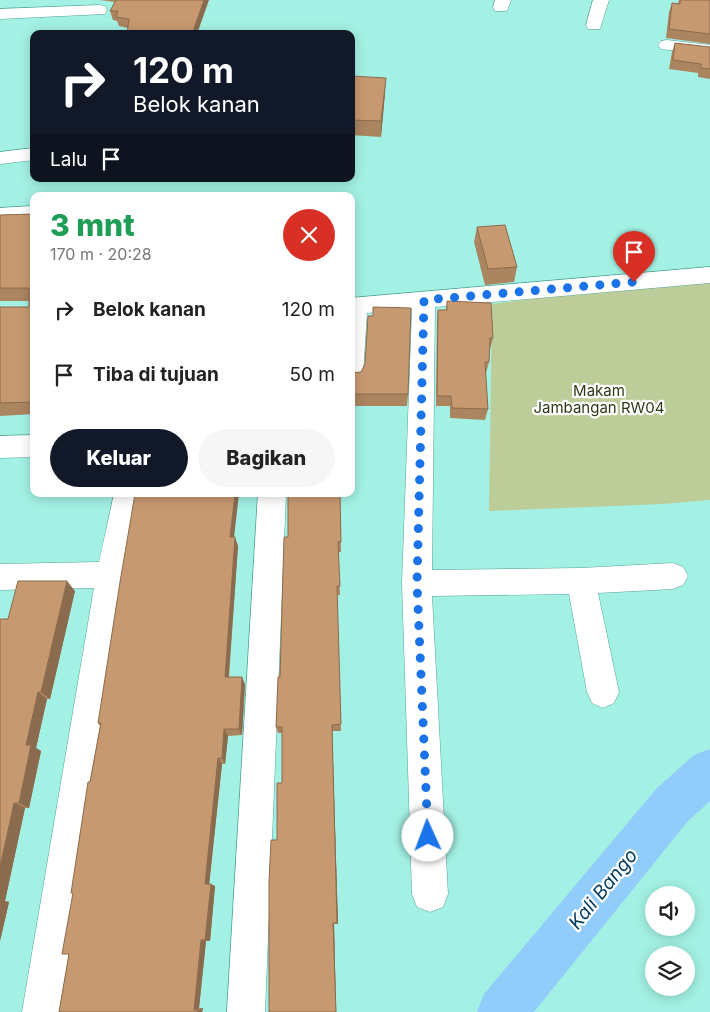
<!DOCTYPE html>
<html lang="id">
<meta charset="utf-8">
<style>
:root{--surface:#fff;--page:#f6f6f6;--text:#222;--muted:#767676;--accent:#111827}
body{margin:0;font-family:Inter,sans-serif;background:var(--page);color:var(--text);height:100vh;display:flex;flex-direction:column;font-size:19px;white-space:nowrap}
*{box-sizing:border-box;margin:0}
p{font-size:16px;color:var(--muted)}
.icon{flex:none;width:28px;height:28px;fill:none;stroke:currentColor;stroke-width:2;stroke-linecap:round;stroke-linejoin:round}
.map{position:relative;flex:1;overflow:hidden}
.drawer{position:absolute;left:30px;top:192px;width:325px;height:305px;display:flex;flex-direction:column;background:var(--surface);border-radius:10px;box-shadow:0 2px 12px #0003}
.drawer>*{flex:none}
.top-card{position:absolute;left:30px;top:30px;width:325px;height:152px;border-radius:10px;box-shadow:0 2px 12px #0003;background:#111827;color:#fff;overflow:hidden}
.controls{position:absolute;left:645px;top:886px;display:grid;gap:10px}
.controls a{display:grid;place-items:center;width:50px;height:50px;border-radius:50%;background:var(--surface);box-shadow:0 2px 12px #0003;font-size:25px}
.pin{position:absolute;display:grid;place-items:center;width:42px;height:42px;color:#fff;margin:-51px -21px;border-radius:50% 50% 50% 0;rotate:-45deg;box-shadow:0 0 5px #0007}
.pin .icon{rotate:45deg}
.me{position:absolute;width:55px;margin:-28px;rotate:358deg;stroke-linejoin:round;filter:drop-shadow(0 0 4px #0008)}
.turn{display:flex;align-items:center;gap:18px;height:105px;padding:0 20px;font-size:22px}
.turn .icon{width:65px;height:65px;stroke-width:2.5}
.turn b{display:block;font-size:35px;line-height:42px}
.then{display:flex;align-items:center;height:48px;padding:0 20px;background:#0003;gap:10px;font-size:19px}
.round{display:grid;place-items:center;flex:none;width:52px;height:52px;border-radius:26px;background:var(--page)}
.overview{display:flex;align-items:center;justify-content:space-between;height:85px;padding:0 20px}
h1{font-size:30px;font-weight:800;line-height:38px;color:#1e9e55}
.cta{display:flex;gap:10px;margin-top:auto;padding:10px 20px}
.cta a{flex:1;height:58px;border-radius:30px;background:var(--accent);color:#fff;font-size:20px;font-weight:800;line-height:58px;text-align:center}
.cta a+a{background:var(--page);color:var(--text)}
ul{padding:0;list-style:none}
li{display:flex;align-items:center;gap:15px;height:65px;padding:0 20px}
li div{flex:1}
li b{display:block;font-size:19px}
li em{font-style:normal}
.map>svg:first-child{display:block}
.green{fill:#bccd99}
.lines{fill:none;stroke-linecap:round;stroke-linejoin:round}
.canal{fill:#92ccfa;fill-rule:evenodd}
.minor-casing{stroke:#56a397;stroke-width:1}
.minor{fill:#fff;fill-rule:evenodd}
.wall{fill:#ab8460}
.shaded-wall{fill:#8b6b4e}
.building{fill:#c79970;stroke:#8b6b4e}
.route{stroke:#1a73e8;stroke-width:9;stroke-dasharray:0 16.2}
.labels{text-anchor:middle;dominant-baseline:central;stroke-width:4.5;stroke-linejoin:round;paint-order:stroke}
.park-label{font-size:15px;fill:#2f3916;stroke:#fff}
.near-water-label{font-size:19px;font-style:italic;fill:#003b5f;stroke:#fff}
</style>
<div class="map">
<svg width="710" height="1012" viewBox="0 0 710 1012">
<rect width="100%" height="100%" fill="#a3f1e4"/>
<!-- green -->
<path class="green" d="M710,281v219l-47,4 -174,7 3,-207 102,-13z"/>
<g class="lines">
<!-- canal -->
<path class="canal" d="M710,749v52l-22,20 -154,191h-57l7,-18 172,-205 38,-34z"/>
<!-- minor casing -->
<g class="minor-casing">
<g id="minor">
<path d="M495,0h16l-4,11h-12l-2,-4z"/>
<path d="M593,0h16l-9,29h-12l-2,-4z"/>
<path d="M99,5l6,1 2,4 -2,4 -105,5v-10z"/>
<path d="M667,40l43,5v10l-49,-6 -3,-4 3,-4z"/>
<path d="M34,148v12l-34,4v-12z"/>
<path d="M34,206v14l-34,2v-14z"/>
<path d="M710,267v16l-275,24 -3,263 149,-2 92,-5 10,4 5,9 -5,9 -10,4 -75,4 21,99 -5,11 -11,5 -11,-5 -5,-11 -18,-98 -137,2 16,298 -5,13 -13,5 -13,-5 -5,-13 -10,-311 10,-274 -45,4 -4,62 -3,7 -9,2v-86z"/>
<path d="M34,435v22l-34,1v-22z"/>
<path d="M114,494h27l-15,81 -66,437h-38l72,-424 -94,2v-26l99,-2z"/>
<path d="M258,494h28l-21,518h-38z"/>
</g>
</g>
<!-- minor -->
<use href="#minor" class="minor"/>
</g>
<!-- wall -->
<g class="wall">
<path d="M100,0h109l-81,28 -9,-2 -2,-5 -4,-1 -3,-9 5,-9z"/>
<path d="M679,0h31v44l-44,-6 3,-26 3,-9 6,1z"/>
<path d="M675,43l35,4v32l-12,-2v-4l-29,-4 3,-17z"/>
<path d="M351,76l34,17 -4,44 -30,-2z"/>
<path d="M34,214v200l-34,2v-109h29v-6h-29v-86z"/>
<path d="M477,227l40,40 -3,15 -29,3 -11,-43z"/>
<path d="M447,301l46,37 -3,11h-1v13l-3,11h-1l3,36 -3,11 -35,-2v-12h-14l1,-85 1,-11h8z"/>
<path d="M351,373l57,21 -1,12h-56z"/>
<path d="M340,494l1,58h-3l2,43h-3l4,136h-9l6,193h-4l2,88h-67l8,-172 5,-57v-50h-4l-2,-6 12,-190z"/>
<path d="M234,537l4,9 -9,131 16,7 -3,51 -14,1 -3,28h-3l-13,120 6,2 -5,55h-4l-7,67h4l-1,4h-143l10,-58 4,-60 17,-112 10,-56 -2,-3z"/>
<path d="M75,591l-25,108h-3l-11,49 5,3 -12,57h-4l-20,93 4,1 -9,39 8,-322z"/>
</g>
<!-- shaded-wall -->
<g class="shaded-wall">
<path d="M204,0h5l-12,34h-5z"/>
<path d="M386,78l-1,15 -4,44v-16z"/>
<path d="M235,494h4l-6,52 -3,-9z"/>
<path d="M235,537l3,9 -10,138 -3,-7z"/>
<path d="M67,581l8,10 -25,108 -9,-7z"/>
<path d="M242,677l3,7 -3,51 -3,-6z"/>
<path d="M38,692l9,7 -11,49 5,3 -12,57 -10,-5 7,-58z"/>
<path d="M332,725v6l6,193 -1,-1z"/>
<path d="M224,729l4,7 -3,28 -3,-6z"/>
<path d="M218,758l4,6 -13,122 -4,-2z"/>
<path d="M14,803l11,5 -20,93 4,1 -9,39v-74z"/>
<path d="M211,884l4,2 -5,55 -5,-1z"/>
<path d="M333,923l1,1 2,88z"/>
<path d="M201,940l5,1 -7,67 -5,2z"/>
<path d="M203,1008l-1,4h-5l1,-2z"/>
</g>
<!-- building -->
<g class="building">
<path d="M116,0h88l-12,34h-65l2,-15 -13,-2 2,-6h-8z"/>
<path d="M680,0h30v34l-41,-5 3,-26 8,1z"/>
<path d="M675,43l35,4v22l-9,-1v-4l-28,-4z"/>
<path d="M351,76l35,2 -5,43 -30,-1z"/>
<path d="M34,214v188l-34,1v-96h29v-19h-29v-73z"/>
<path d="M505,225l12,42 -29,2 -11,-42z"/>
<path d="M447,301l44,2 2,35h-3l-1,24h-4l3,47 -36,-1 -1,-12h-14l1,-86h9z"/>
<path d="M373,307l38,1 -3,86h-57v-21l10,-1 4,-8 3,-48h5z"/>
<path d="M135,494h100l-5,43h5l-10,140h17l-3,52h-15l-2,29h-4l-13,126h6l-6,56h-4l-7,70h4l-1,2h-138l10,-58h-7l11,-61h-2l17,-111h2l11,-59h-3l22,-141z"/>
<path d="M288,494h52l1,48h-3l2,44h-3l4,138 -9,1 5,198h-4l3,89h-67v-130l2,-42h6v-57h5v-56h-6l2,-50h2l4,-140h4z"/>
<path d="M18,581h49l-26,111h-3l-12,53h5l-12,58h-5l-14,64v-248h8z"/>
</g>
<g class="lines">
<!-- route -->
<path class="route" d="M428,836l-11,-253 7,-283 210,-18"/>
</g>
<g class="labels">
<!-- park labels -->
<g class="park-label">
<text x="599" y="390">Makam<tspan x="599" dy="17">Jambangan RW04</tspan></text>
</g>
<!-- near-water labels -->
<g class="near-water-label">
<text transform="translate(603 889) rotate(-51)">Kali Bango</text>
</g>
</g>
</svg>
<div class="controls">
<a><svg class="icon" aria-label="sound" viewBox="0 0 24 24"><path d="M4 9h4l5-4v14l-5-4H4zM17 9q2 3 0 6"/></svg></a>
<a><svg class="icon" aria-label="layers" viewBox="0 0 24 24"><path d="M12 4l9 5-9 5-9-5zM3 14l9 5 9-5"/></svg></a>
</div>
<div class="pin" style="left:634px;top:282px;background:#d93025"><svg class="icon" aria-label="arrive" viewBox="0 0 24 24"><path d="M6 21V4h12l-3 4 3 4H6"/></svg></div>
<svg class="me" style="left:428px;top:836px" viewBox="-20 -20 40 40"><circle r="19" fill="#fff"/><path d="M0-13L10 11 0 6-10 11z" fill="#1a73e8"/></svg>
<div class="top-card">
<div class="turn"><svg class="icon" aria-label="right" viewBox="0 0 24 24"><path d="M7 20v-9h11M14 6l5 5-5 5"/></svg><div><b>120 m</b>Belok kanan</div></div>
<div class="then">Lalu<svg class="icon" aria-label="arrive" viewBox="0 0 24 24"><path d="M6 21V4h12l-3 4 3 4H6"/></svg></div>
</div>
<section class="drawer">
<div class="overview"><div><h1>3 mnt</h1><p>170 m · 20:28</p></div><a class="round" style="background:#d93025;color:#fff"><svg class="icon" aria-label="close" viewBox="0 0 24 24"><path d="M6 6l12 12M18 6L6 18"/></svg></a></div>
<ul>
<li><svg class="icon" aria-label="right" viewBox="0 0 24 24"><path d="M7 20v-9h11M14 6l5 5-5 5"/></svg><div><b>Belok kanan</b></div><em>120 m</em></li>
<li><svg class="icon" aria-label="arrive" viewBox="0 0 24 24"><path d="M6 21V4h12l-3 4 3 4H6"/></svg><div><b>Tiba di tujuan</b></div><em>50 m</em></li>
</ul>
<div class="cta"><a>Keluar</a><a>Bagikan</a></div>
</section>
</div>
